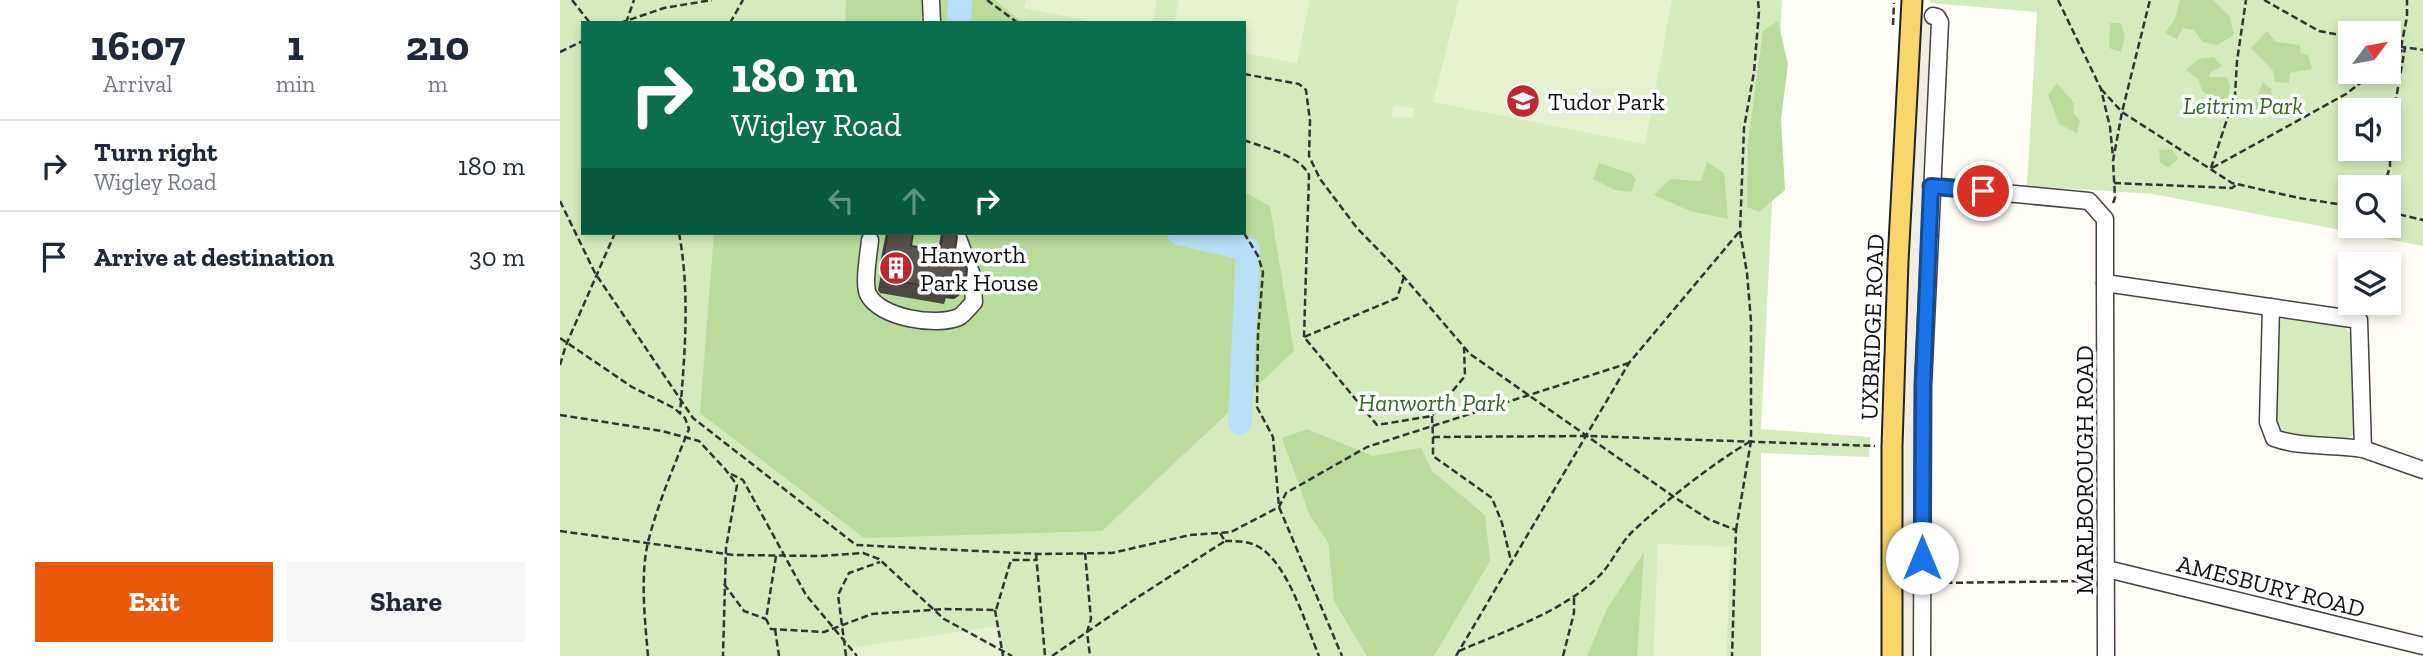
<!DOCTYPE html>
<style>
:root{--surface:#fff;--page:#f6f6f7;--text:#1f2937;--muted:#747a83;--line:#e0e1e3;--accent:#ea580c}
body{margin:0;font-family:"Zilla Slab",serif;background:var(--page);color:var(--text);height:100vh;display:flex;flex-direction:column;font-size:26px;white-space:nowrap}
*{box-sizing:border-box;margin:0}
p{font-size:23px;color:var(--muted)}
.icon{flex:none;width:38px;height:38px;fill:none;stroke:currentColor;stroke-width:2;stroke-linecap:round;stroke-linejoin:round}
.map{position:relative;flex:1;overflow:hidden}
.panel{display:flex;flex-direction:column;background:var(--surface);width:560px}
.panel>*{flex:none}
.guide{position:absolute;left:21px;top:21px;width:665px;height:214px;border-radius:0px;box-shadow:0 4px 10px #0003;background:#0b6e4f;color:#fff;overflow:hidden}
.needle{width:46px;rotate:58deg}
.tools{position:absolute;left:1778px;top:21px;display:grid;gap:14px}
.tools a{display:grid;place-items:center;width:63px;height:63px;border-radius:0px;background:var(--surface);box-shadow:0 4px 10px #0003;font-size:35px}
.pin{position:absolute;display:grid;place-items:center;width:60px;height:60px;color:#fff;margin:-30px;border:4px solid #fff;border-radius:50%;box-shadow:0 2px 7px #0007}
.me{position:absolute;width:77px;margin:-38px;rotate:0deg;stroke-linejoin:round;filter:drop-shadow(0 0 5px #0008)}
.turn{display:flex;align-items:center;gap:24px;height:147px;padding:0 35px;font-size:32px}
.turn .icon{width:91px;height:91px;stroke-width:2.5}
.turn b{display:block;font-size:49px;line-height:60px}
.lanes{display:flex;align-items:center;height:66px;padding:0 35px;background:#0003;justify-content:center;gap:35px;direction:ltr}
.lanes .off{opacity:.35}
.eta{display:flex;justify-content:space-evenly;align-items:center;height:119px;text-align:center}
.eta b{font-size:42px;font-weight:700;line-height:49px}
.action{display:flex;gap:14px;margin-top:auto;padding:14px 35px}
.action a{flex:1;height:80px;border-radius:0px;background:var(--accent);color:#fff;font-size:28px;font-weight:700;line-height:80px;text-align:center}
.action a+a{background:var(--page);color:var(--text)}
ul{padding:0;list-style:none}
li{display:flex;align-items:center;gap:21px;height:91px;padding:0 35px;border-top:2px solid var(--line)}
li div{flex:1}
li b{display:block;font-size:26px}
li em{font-style:normal}
main{display:flex;flex:1;min-height:0}
.map>svg:first-child{display:block}
.green{fill:#d5ebbd;fill-rule:evenodd}
.forest{fill:#b9dc9c}
.pitch{fill:#e6f2cf}
.plaza{fill:#f1ede2}
.lines{fill:none;stroke-linecap:round;stroke-linejoin:round}
.river{stroke:#b9e0f7;stroke-width:24}
.minor-casing{stroke:#444;stroke-width:19}
.major-casing{stroke:#222;stroke-width:23}
.path{stroke:#333;stroke-width:2.5;stroke-dasharray:7 3.5;stroke-linecap:butt}
.minor{stroke:#fff;stroke-width:16}
.major{stroke:#f9d66b;stroke-width:19}
.wall{fill:#4d4742}
.shaded-wall{fill:#3f3936}
.building{fill:#5a524d;stroke:#3f3936;stroke-width:2}
.route-casing{stroke:#114b97;stroke-width:18}
.route{stroke:#1a73e8;stroke-width:12}
.labels{text-anchor:middle;dominant-baseline:central;stroke-width:7;stroke-linejoin:round;paint-order:stroke}
.poi-label{font-size:24px;fill:#111;stroke:#fff;text-anchor:start}
.park-label{font-size:24px;font-style:italic;fill:#2f6b1f;stroke:#fff}
.street-label{font-size:24px;fill:#111;stroke:#fff}
</style>
<main>
<section class="panel">
<div class="eta">
<div><b>16:07</b><p>Arrival</p></div>
<div><b>1</b><p>min</p></div>
<div><b>210</b><p>m</p></div>
</div>
<ul>
<li><svg class="icon" aria-label="right" viewBox="0 0 24 24"><path d="M7 20v-9h11M14 6l5 5-5 5"/></svg><div><b>Turn right</b><p>Wigley Road</p></div><em>180 m</em></li>
<li><svg class="icon" aria-label="arrive" viewBox="0 0 24 24"><path d="M6 21V4h12l-3 4 3 4H6"/></svg><div><b>Arrive at destination</b></div><em>30 m</em></li>
</ul>
<div class="action"><a>Exit</a><a>Share</a></div>
</section>
<div class="map">
<svg width="1863" height="656" viewBox="0 0 1863 656">
<rect width="100%" height="100%" fill="#fffdf5"/>
<!-- green -->
<g class="green">
<path d="M0,0h1222l-21,429 109,8 -1,20 -108,-4v203h-1201zM23,23h661v210h-661z"/>
<path d="M1370,0h493v246l-270,-52 -126,-8 10,-174 -107,-9zM1790,33h39v39h-39zM1790,110h39v39h-39zM1790,187h39v39h-39z"/>
<path d="M1728,315l54,8 11,14 5,93 -6,6 -6,2 -32,-3 -20,2 -11,-3 -8,-15 1,-89 3,-8z"/>
</g>
<!-- forest -->
<g class="forest">
<path d="M286,0h149l28,23h-178z"/>
<path d="M1620,0h33l17,17 4,18 -17,10 -14,-3 -9,-12 -11,-2 -6,11 -12,-6 10,-14z"/>
<path d="M1218,21l10,44 -7,54 4,71 -26,22 -12,-5 1,-65 15,-111z"/>
<path d="M1550,23h11l4,14 -4,15 -12,-4z"/>
<path d="M1707,31l9,11 24,3 1,8 7,2 4,14 -22,4 -1,10 -14,-1 -2,-11 -22,-23z"/>
<path d="M1654,57l8,9 -11,6 -2,5h18l3,10 -2,10 -10,3 -15,-8 -5,-13 -12,-9 12,-11z"/>
<path d="M1703,82l8,7 2,16 -15,12 -7,-5z"/>
<path d="M1497,83l17,20 -1,10 7,7 -3,13 -18,-9 -11,-29z"/>
<path d="M1612,149l6,10 -10,9 -8,-6 -1,-12z"/>
<path d="M1147,162l17,11 4,46 -38,-8 -36,-16 16,-16 31,2z"/>
<path d="M1039,163l33,11 4,6 -5,12 -16,-2 -22,-11z"/>
<path d="M684,192l26,14 24,145 -192,180 -238,7 -164,-125 14,-180h530z"/>
<path d="M747,429l66,27 48,-8 11,23 53,44 5,46 -56,95h-67l-33,-55 -6,-59 -18,-26 -28,-78z"/>
<path d="M1084,552l-7,104h-50l20,-47z"/>
</g>
<!-- pitch -->
<g class="pitch">
<path d="M466,0h131l-4,23h-53l-76,-15z"/>
<path d="M619,0h131l-13,63 -53,-10v-30h-70z"/>
<path d="M899,0h213l-27,144 -212,-42z"/>
<path d="M833,106l21,2 -1,10 -21,-1z"/>
<path d="M1098,544l73,3 -5,109h-73z"/>
<path d="M437,626l5,30h-149l-2,-8z"/>
</g>
<!-- plaza -->
<path class="plaza" d="M1362,16l10,8 1,25 -9,131 -9,218 -2,258h-10l2,-258 8,-218z"/>
<g class="lines">
<!-- river -->
<g class="river">
<path d="M399,23l1,-23"/>
<path d="M619,233l69,16 -8,174"/>
</g>
<!-- minor casing -->
<g class="minor-casing">
<g id="minor">
<path d="M371,0l1,23"/>
<path d="M1371,186l158,15 16,18v64l254,37 4,129 60,21"/>
<path d="M310,240c-1,12 -7,44 -2,54 11,24 69,33 91,23 5,-3 11,-11 15,-15l-2,-27 -16,-42"/>
<path d="M1545,283l1,373"/>
<path d="M1711,307l-3,115 6,16c28,10 59,6 89,11"/>
<path d="M1547,569l316,77"/>
<path d="M1362,656l1,-271 17,-363 -3,-5 -4,-1"/>
</g>
</g>
<!-- major casing -->
<g class="major-casing">
<path id="major" d="M1332,656v-210l6,-184 14,-262"/>
</g>
<!-- path -->
<g class="path">
<path d="M12,0l18,23"/>
<path d="M427,0l31,23"/>
<path d="M1498,0l43,89 9,38 3,30"/>
<path d="M1704,0l55,31 31,6"/>
<path d="M60,23l44,-15 48,-8"/>
<path d="M66,23l8,-23"/>
<path d="M170,23l13,-23"/>
<path d="M1333,25l1,-22"/>
<path d="M1829,45l34,5"/>
<path d="M1841,47l6,-30v-17"/>
<path d="M0,52l23,-11"/>
<path d="M1829,61l16,-13"/>
<path d="M684,74l55,10 7,6 4,31 -1,35 11,23 37,49 41,42 72,84 204,143 34,22 28,11 -4,126"/>
<path d="M1541,89l21,23 110,71 67,15 51,8"/>
<path d="M684,140c20,8 56,15 65,35l-5,162"/>
<path d="M1651,168l24,-73 2,-34 9,-61"/>
<path d="M1652,168l134,-74 29,-22"/>
<path d="M1554,183l118,5 4,-3"/>
<path d="M1824,187l6,-21v-33l15,-85"/>
<path d="M0,201l35,72 98,145 163,127 183,9 73,-1 78,-18 41,-3 48,-25 7,-14 81,-46 262,-84"/>
<path d="M1553,203l2,-5 -2,-37 9,-49 28,-112"/>
<path d="M1829,212l34,8"/>
<path d="M119,233c11,59 6,120 1,180"/>
<path d="M684,233l14,23 5,16 -5,62 -1,73 16,30 6,70 63,149"/>
<path d="M844,277l-7,21 -93,39 73,88 55,-9 33,-40 -1,-29"/>
<path d="M0,338l72,49 42,21 11,10 4,11c-15,37 -31,74 -41,113 -8,34 -3,79 0,114"/>
<path d="M0,365l6,-20 49,-112"/>
<path d="M0,415l102,16 37,10 26,28 12,16 -11,63 -3,108"/>
<path d="M872,416l1,21 154,-1 288,10"/>
<path d="M873,437v19l59,42 10,25 9,38"/>
<path d="M171,474l12,6 63,115 51,61"/>
<path d="M1176,530l15,-89v-120l-4,-48 -7,-41 4,-104 10,-56 5,-60 -1,-12"/>
<path d="M0,531l174,24 86,1 43,-3 16,6 65,60 68,37"/>
<path d="M665,541c13,0 26,0 37,8 27,19 44,76 57,107"/>
<path d="M525,553l6,66 -4,13 3,24"/>
<path d="M476,554l9,102"/>
<path d="M216,556l-10,63 5,10 53,3 48,-18 73,-5 51,1 15,-50h26"/>
<path d="M1375,583l155,-2"/>
<path d="M164,584l20,27 22,8"/>
<path d="M435,610l8,46"/>
<path d="M215,629l4,27"/>
<path d="M899,651c44,-19 102,-39 137,-72 15,-13 22,-33 36,-47 32,-30 81,-69 119,-91"/>
<path d="M286,656l-8,-61 11,-22 31,-11"/>
<path d="M492,656l83,-57 90,-58 -5,-8"/>
<path d="M896,656l173,-293 110,-131"/>
<path d="M1003,656l11,-43v-18"/>
</g>
<!-- minor -->
<use href="#minor" class="minor"/>
<!-- major -->
<use href="#major" class="major"/>
</g>
<!-- wall -->
<path class="wall" d="M326,233h27l-2,13 27,5 3,-18h14l-1,24 7,37 -7,5 -8,-1 -2,6 -64,-11 -2,-3 4,-22h-3z"/>
<!-- shaded-wall -->
<path class="shaded-wall" d="M406,280l-5,14 -7,5 -8,-1 4,-14z"/>
<!-- building -->
<path class="building" d="M328,233h25l-2,13 29,5 3,-18h12l2,4 -3,20 9,1 4,11 -1,11 -7,5 -9,-1 -1,6 -64,-11 -2,-3 4,-22h-3z"/>
<g class="lines">
<!-- route casing -->
<g class="route-casing">
<path id="route" d="M1362,558l1,-173 8,-199 52,5"/>
</g>
<!-- route -->
<use href="#route" class="route"/>
</g>
<!-- icons -->
<defs>
<g id="school-disc" transform="scale(1.75)"><circle r="9.5" fill="#c4262e" stroke="#fff"/><path d="M0-5L7-2L0 1L-7-2ZM-4 1L0 2.5L4 1V4Q0 6-4 4Z" fill="#fff"/></g>
<g id="building-disc" transform="scale(1.75)"><circle r="9.5" fill="#c4262e" stroke="#fff"/><path d="M-4-6H4V6H1V3H-1V6H-4ZM-2.5-4.3h1.7v1.8h-1.7ZM.8-4.3h1.7v1.8H.8ZM-2.5-1h1.7V.8h-1.7ZM.8-1h1.7V.8H.8Z" fill="#fff"/></g>
</defs>
<g fill-rule="evenodd">
<use href="#school-disc" x="963" y="101"/>
<use href="#building-disc" x="336" y="268"/>
</g>
<g class="labels">
<!-- poi labels -->
<g class="poi-label">
<text x="988" y="101">Tudor Park</text>
<text x="360" y="254">Hanworth<tspan x="360" dy="28">Park House</tspan></text>
</g>
<!-- park labels -->
<g class="park-label">
<text x="1683" y="105">Leitrim Park</text>
<text x="872" y="402">Hanworth Park</text>
</g>
<!-- street labels -->
<g class="street-label">
<text transform="translate(1312 327) rotate(-88)">UXBRIDGE ROAD</text>
<text transform="translate(1524 470) rotate(-90)">MARLBOROUGH ROAD</text>
<text transform="translate(1711 586) rotate(14)">AMESBURY ROAD</text>
</g>
</g>
</svg>
<div class="tools">
<a><svg class="needle" viewBox="-14 -14 28 28"><path d="M0-13l5 13h-10z" fill="#e53935"/><path d="M0 13l5-13h-10z" fill="#747a83"/></svg></a>
<a><svg class="icon" aria-label="sound" viewBox="0 0 24 24"><path d="M4 9h4l5-4v14l-5-4H4zM17 9q2 3 0 6"/></svg></a>
<a><svg class="icon" aria-label="search" viewBox="0 0 24 24"><circle cx="10" cy="10" r="6"/><path d="M15 15l6 6"/></svg></a>
<a><svg class="icon" aria-label="layers" viewBox="0 0 24 24"><path d="M12 4l9 5-9 5-9-5zM3 14l9 5 9-5"/></svg></a>
</div>
<div class="pin" style="left:1423px;top:191px;background:#d93025"><svg class="icon" aria-label="arrive" viewBox="0 0 24 24"><path d="M6 21V4h12l-3 4 3 4H6"/></svg></div>
<svg class="me" style="left:1362px;top:558px" viewBox="-20 -20 40 40"><circle r="19" fill="#fff"/><path d="M0-13L10 11 0 6-10 11z" fill="#1a73e8"/></svg>
<div class="guide">
<div class="turn"><svg class="icon" aria-label="right" viewBox="0 0 24 24"><path d="M7 20v-9h11M14 6l5 5-5 5"/></svg><div><b>180 m</b>Wigley Road</div></div>
<div class="lanes"><svg class="icon off" aria-label="left" viewBox="0 0 24 24"><path d="M17 20v-9H6M10 6l-5 5 5 5"/></svg><svg class="icon off" aria-label="ahead" viewBox="0 0 24 24"><path d="M12 20V5M6 11l6-6 6 6"/></svg><svg class="icon" aria-label="right" viewBox="0 0 24 24"><path d="M7 20v-9h11M14 6l5 5-5 5"/></svg></div>
</div>
</div>
</main>
